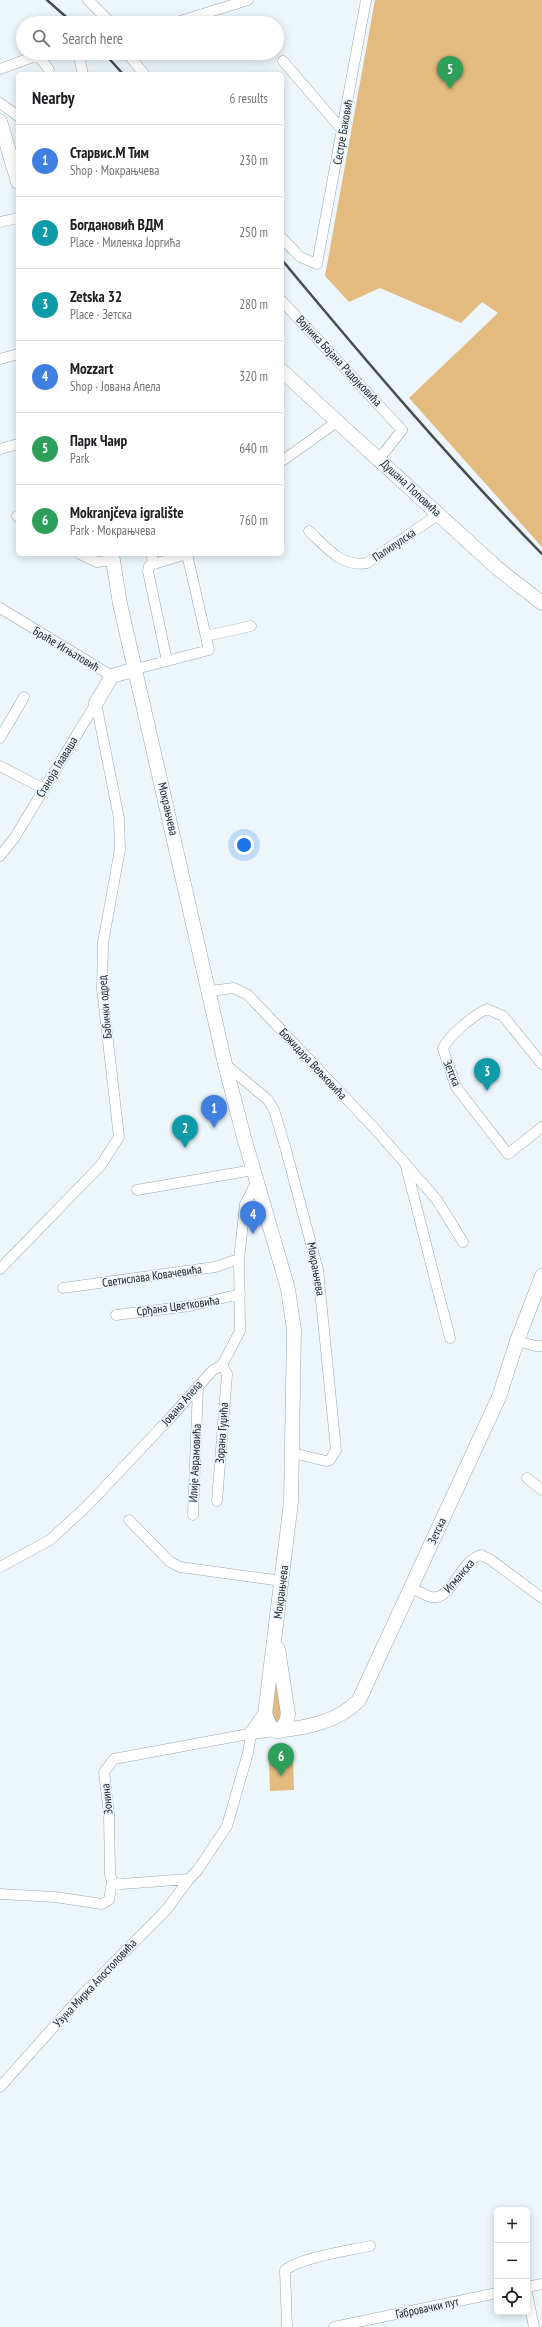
<!DOCTYPE html>
<html lang="en">
<head>
<meta charset="utf-8">
<style>
	body { margin:0; font-family:"PT Sans Narrow",sans-serif; background:#f6f6f6; color:#202124 }
	.controls { position:absolute; right:12px; bottom:12px; display:grid; overflow:hidden; border-radius:6px; box-shadow:0 2px 10px #0003 }
	.controls button { width:36px; height:36px; display:grid; place-items:center; padding:0; border:0; border-bottom:1px solid #e0e0e0; background:#fff; color:#202124; font:20px sans-serif }
	.you { position:absolute; left:244px; top:845px; width:14px; height:14px; margin:-10px; border:3px solid #fff; border-radius:50%; background:#1a73e8; box-shadow:0 0 0 6px #1a73e833 }
	.badge { display:grid; place-items:center; width:26px; height:26px; border-radius:50%; background:#b45309; color:#fff; font-size:13px; font-weight:700 }
	.pin { position:absolute; translate:-50% -33px; filter:drop-shadow(0 1px 2px #0008) }
	.pin::after { content:''; position:absolute; top:21px; width:14px; height:12px; background:inherit; clip-path:polygon(0 0,100% 0,50% 100%) }
	.list { margin:0; padding:0; list-style:none }
	h2 { display:flex; justify-content:space-between; align-items:center; height:52px; margin:0; padding:0 16px; font-size:17px }
	h2 small { font-size:13px; font-weight:400; color:#757577 }
	.list li { display:grid; grid-template-columns:26px 1fr auto; gap:12px; align-items:center; box-sizing:border-box; height:72px; padding:0 16px; border-top:1px solid #e0e0e0 }
	.list b { display:block; font-size:15px; white-space:nowrap }
	.list p { margin:0; font-size:13px; white-space:nowrap; color:#757577 }
	.list em { font-size:13px; font-style:normal; color:#757577 }
	.icon { flex:none; width:22px; height:22px; fill:none; stroke:currentColor; stroke-width:2; stroke-linecap:round; stroke-linejoin:round }
	.map { position:relative; flex:none; width:542px; height:2327px; overflow:hidden }
	.search { position:absolute; background:#fff; box-shadow:0 2px 10px #0003; left:16px; top:16px; width:268px; height:44px; display:flex; align-items:center; gap:10px; box-sizing:border-box; padding:0 14px; border-radius:22px; color:#757577; font-size:15px }
	.panel { position:absolute; background:#fff; box-shadow:0 2px 10px #0003; left:16px; top:72px; width:268px; height:484px; border-radius:6px }
	.map>svg:first-child { display:block }
</style>
</head>
<body>
<div class="map">
<svg width="542" height="2327" viewBox="0 0 542 2327">
	<rect width="100%" height="100%" fill="#ecf6fb"/>
	<path fill="#e3bb7f" d="M375,0H542V547L409,398L498,313L482,302L461,323L380,288L349,302L325,276Z
		M276,1667L285,1713L279,1724L274,1722L270,1715Z
		M293,1760L294,1790L270,1791L269,1761Z"/>
	<g fill="none" stroke-linecap="round" stroke-linejoin="round">
		<defs>
			<path id="street" d="M88,0L111,23
				M174,23L248,0
				M78,53L83,74
				M127,53L144,74
				M38,55L49,70
				M283,61L343,131
				M0,69L38,55L39,53
				M0,103L18,116
				M0,222L18,218
				M282,238L300,257L317,264L366,0
				M282,301L402,430L379,459
				M0,359L18,354
				M0,449L18,444
				M282,461L338,421
				M17,516L18,517
				M309,531C326,547 342,568 367,563L439,514
				M80,554L97,562L113,560
				M151,554L154,564L186,554
				M154,564L149,566L148,571L167,661
				M0,608L112,676
				M206,636L251,626
				M136,669L209,650L187,554
				M0,738L24,697
				M0,766L44,789
				M0,856L15,837L96,703
				M210,991L234,988L248,995L376,1130L437,1200L463,1242
				M225,1064L268,1100L274,1110L286,1150L318,1270L336,1450L330,1460L326,1461L293,1453
				M542,1064L503,1016L487,1009C475,1014 447,1037 443,1049L456,1087L508,1154L542,1127
				M406,1166L450,1338
				M137,1190L253,1170
				M0,1269L101,1165L119,1137L102,989L103,943L120,849L119,818L96,703
				M63,1288L215,1267L239,1259
				M116,1315L190,1306L240,1294
				M517,1341L536,1346H542
				M527,1478L542,1490
				M217,1501L227,1374L222,1365
				M193,1515L198,1387
				M129,1520L170,1562L180,1567L282,1581
				M0,1567L50,1540L87,1506L170,1418L213,1370L222,1365L240,1331L239,1259L245,1204L257,1181
				M412,1588C418,1591 425,1595 431,1597C453,1601 459,1561 481,1555L491,1560L542,1598
				M189,1879L121,1884L112,1882L110,1874L109,1814L104,1772L114,1759L243,1735L276,1731
				M0,1894L55,1897L102,1904L109,1900L112,1882
				M0,2087L84,1993L167,1909L189,1879L197,1871L227,1826L248,1753L251,1734
				M527,2287L542,2284
				M527,2293L534,2327
				M287,2327L285,2270C303,2257 347,2251 370,2246
				M334,2327L497,2293"/>
			<path id="secondary" d="M0,121L18,182
				M282,371L497,568L542,603
				M112,554L120,604L225,1064L243,1134L288,1289L294,1330L291,1502L265,1714L270,1726L276,1731C305,1728 339,1722 359,1700L499,1397L517,1341L542,1276
				M96,703L112,676L136,669
				M278,1649L288,1714L286,1722L280,1731
				M251,1734L265,1714"/>
		</defs>
		<use href="#street" stroke="#9ea7ac" stroke-width="11"/>
		<use href="#secondary" stroke="#9ea7ac" stroke-width="15"/>
		<use href="#street" stroke="#fff" stroke-width="10"/>
		<use href="#secondary" stroke="#fff" stroke-width="14"/>
		<path stroke="#494d50" stroke-width="2.5" d="M47,0L73,23
			M104,53L123,74
			M282,260C366,361 450,460 542,554"/>
	</g>
	<g text-anchor="middle" stroke-width="3" stroke-linejoin="round" paint-order="stroke">
		<g font-size="12" fill="#1e2123" stroke="#ecf6fb">
			<text transform="translate(343 132) rotate(-80)" y="4">Сестре Баковић</text>
			<text transform="translate(339 361) rotate(47)" y="4">Војника Бојана Радојковића</text>
			<text transform="translate(411 488) rotate(43)" y="4">Душана Поповића</text>
			<text transform="translate(394 545) rotate(-34)" y="4">Палилулска</text>
			<text transform="translate(66 649) rotate(31)" y="4">Браће Игњатовић</text>
			<text transform="translate(57 767) rotate(-59)" y="4">Станоја Главаша</text>
			<text transform="translate(168 809) rotate(77)" y="4">Мокрањчева</text>
			<text transform="translate(105 1007) rotate(-95)" y="4">Бабички одред</text>
			<text transform="translate(313 1064) rotate(47)" y="4">Божидара Вељковића</text>
			<text transform="translate(452 1073) rotate(67)" y="4">Зетска</text>
			<text transform="translate(316 1269) rotate(80)" y="4">Мокрањчева</text>
			<text transform="translate(152 1276) rotate(-8)" y="4">Светислава Ковачевића</text>
			<text transform="translate(178 1306) rotate(-8)" y="4">Срђана Цветковића</text>
			<text transform="translate(182 1403) rotate(-49)" y="4">Јована Апела</text>
			<text transform="translate(222 1433) rotate(-86)" y="4">Зорана Гуџића</text>
			<text transform="translate(195 1463) rotate(-87)" y="4">Илије Аврамовића</text>
			<text transform="translate(437 1531) rotate(-65)" y="4">Зетска</text>
			<text transform="translate(459 1576) rotate(-49)" y="4">Игманска</text>
			<text transform="translate(281 1592) rotate(-83)" y="4">Мокрањчева</text>
			<text transform="translate(107 1799) rotate(-96)" y="4">Зонина</text>
			<text transform="translate(95 1983) rotate(-47)" y="4">Узуна Мирка Апостоловића</text>
			<text transform="translate(427 2308) rotate(-12)" y="4">Габровачки пут</text>
		</g>
	</g>
</svg>
<div class="controls">
<button>+</button>
<button>−</button>
<button><svg class="icon" aria-label="locate" viewBox="0 0 24 24"><circle cx="12" cy="12" r="6"/><path d="M12 2v4M12 18v4M2 12h4M18 12h4"/></svg></button>
</div>
<div class="you"></div>
<div class="pin badge" style="left:214px;top:1128px;background:#3f7fe0">1</div>
<div class="pin badge" style="left:185px;top:1148px;background:#0f9aa8">2</div>
<div class="pin badge" style="left:487px;top:1091px;background:#0f9aa8">3</div>
<div class="pin badge" style="left:253px;top:1234px;background:#3f7fe0">4</div>
<div class="pin badge" style="left:450px;top:89px;background:#2e9e5b">5</div>
<div class="pin badge" style="left:281px;top:1776px;background:#2e9e5b">6</div>
<div class="search"><svg class="icon" aria-label="search" viewBox="0 0 24 24"><circle cx="10" cy="10" r="6"/><path d="M15 15l6 6"/></svg>Search here</div>
<section class="panel">
<h2>Nearby<small>6 results</small></h2>
<ul class="list">
<li><span class="badge" style="background:#3f7fe0">1</span><div><b>Старвис.М Тим</b><p>Shop · Мокрањчева</p></div><em>230 m</em></li>
<li><span class="badge" style="background:#0f9aa8">2</span><div><b>Богдановић ВДМ</b><p>Place · Миленка Јоргића</p></div><em>250 m</em></li>
<li><span class="badge" style="background:#0f9aa8">3</span><div><b>Zetska 32</b><p>Place · Зетска</p></div><em>280 m</em></li>
<li><span class="badge" style="background:#3f7fe0">4</span><div><b>Mozzart</b><p>Shop · Јована Апела</p></div><em>320 m</em></li>
<li><span class="badge" style="background:#2e9e5b">5</span><div><b>Парк Чаир</b><p>Park</p></div><em>640 m</em></li>
<li><span class="badge" style="background:#2e9e5b">6</span><div><b>Mokranjčeva igralište</b><p>Park · Мокрањчева</p></div><em>760 m</em></li>
</ul>
</section>
</div>
</body>
</html>
